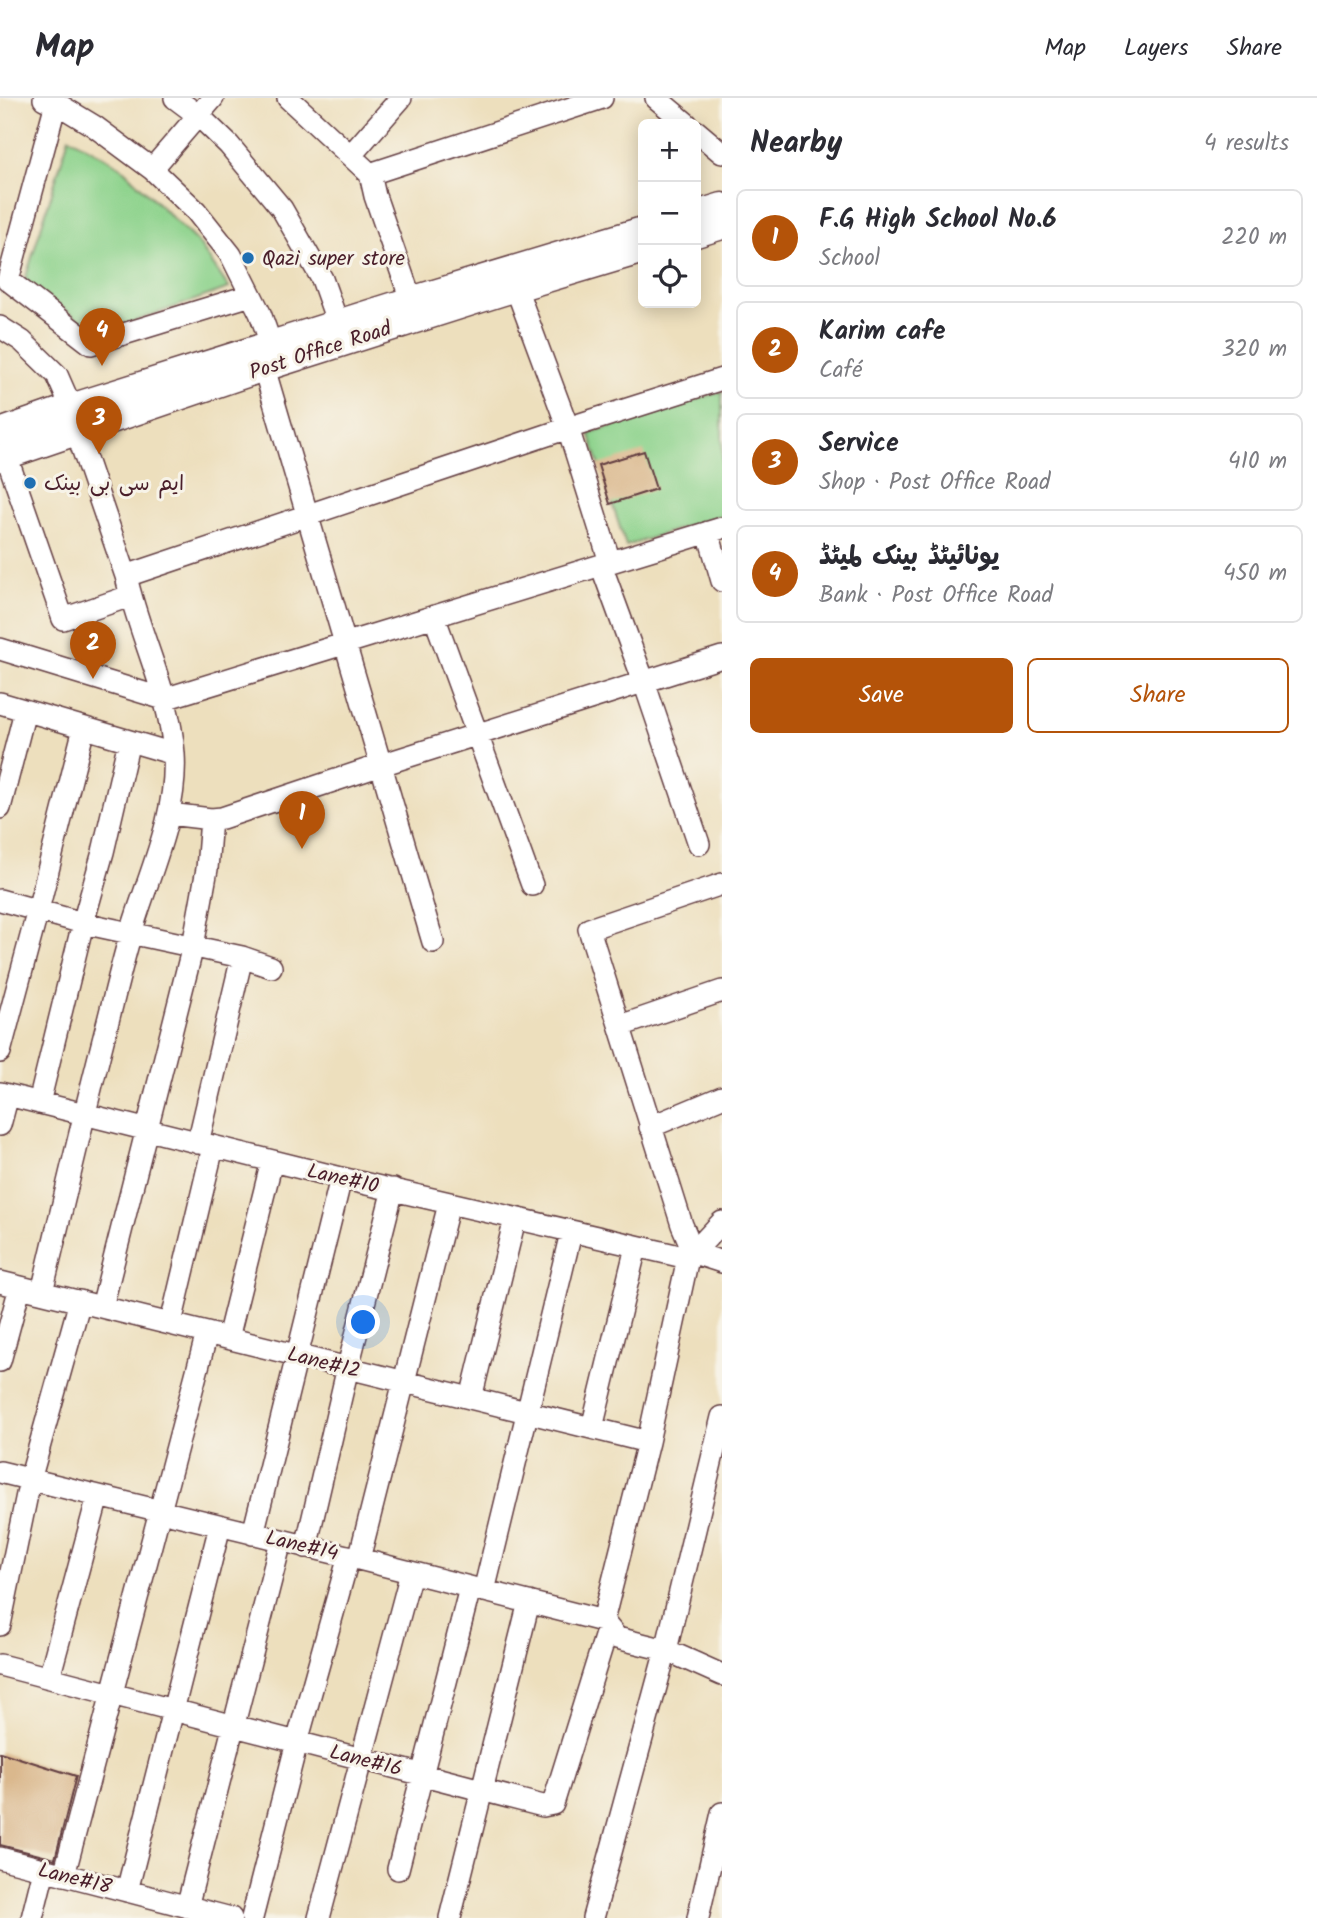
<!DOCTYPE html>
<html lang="en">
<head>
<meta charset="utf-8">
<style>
	body { margin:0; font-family:Kalam,"Playpen Sans Arabic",sans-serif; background:#f7f7f7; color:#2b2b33 }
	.controls { position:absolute; right:21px; top:21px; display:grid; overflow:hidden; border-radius:10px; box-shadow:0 4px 18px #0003 }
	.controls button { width:63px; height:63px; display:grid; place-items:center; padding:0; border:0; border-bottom:2px solid #e1e1e2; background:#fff; color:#2b2b33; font:35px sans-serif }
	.you { position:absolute; left:364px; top:1225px; width:24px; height:24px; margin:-18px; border:5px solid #fff; border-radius:50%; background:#1a73e8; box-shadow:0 0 0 10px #1a73e833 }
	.badge { display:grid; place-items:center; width:46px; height:46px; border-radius:50%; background:#b45309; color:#fff; font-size:23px; font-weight:700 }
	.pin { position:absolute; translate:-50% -58px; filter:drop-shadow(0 2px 4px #0008) }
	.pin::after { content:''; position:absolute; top:37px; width:24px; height:21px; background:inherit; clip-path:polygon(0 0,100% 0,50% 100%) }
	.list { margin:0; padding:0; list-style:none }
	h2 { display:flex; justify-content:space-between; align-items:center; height:91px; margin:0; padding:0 28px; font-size:30px }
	h2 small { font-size:23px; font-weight:400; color:#7c7c81 }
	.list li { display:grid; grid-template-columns:46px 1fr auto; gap:21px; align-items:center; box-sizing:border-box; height:98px; margin:0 14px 14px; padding:0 14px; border:2px solid #e1e1e2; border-radius:10px }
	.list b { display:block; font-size:26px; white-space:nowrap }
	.list p { margin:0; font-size:23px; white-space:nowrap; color:#7c7c81 }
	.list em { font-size:23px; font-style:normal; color:#7c7c81 }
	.actions { display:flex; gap:14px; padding:21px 28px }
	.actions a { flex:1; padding:16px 0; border:2px solid #b45309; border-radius:10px; text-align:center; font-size:24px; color:#b45309 }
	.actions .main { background:#b45309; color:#fff }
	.icon { flex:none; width:38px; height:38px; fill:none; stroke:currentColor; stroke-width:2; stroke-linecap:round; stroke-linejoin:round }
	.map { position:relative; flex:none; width:722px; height:1820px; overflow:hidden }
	header { display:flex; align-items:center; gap:42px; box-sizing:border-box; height:98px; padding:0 35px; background:#fff; border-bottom:2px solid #e1e1e2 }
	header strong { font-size:33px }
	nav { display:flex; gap:38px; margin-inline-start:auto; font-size:24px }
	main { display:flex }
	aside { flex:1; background:#fff }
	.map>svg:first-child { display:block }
</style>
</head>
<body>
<header>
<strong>Map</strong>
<nav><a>Map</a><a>Layers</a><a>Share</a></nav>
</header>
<main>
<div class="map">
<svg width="722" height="1820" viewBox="0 0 722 1820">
	<rect width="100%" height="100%" fill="#f7f3e8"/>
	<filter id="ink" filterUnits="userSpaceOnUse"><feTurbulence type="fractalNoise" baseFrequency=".0143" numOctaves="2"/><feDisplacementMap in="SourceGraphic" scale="14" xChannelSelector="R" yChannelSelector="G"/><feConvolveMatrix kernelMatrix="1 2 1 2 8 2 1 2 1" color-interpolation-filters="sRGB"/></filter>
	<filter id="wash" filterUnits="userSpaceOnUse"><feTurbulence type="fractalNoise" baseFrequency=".00686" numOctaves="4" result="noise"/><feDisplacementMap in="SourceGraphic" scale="28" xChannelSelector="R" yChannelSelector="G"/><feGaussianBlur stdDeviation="1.57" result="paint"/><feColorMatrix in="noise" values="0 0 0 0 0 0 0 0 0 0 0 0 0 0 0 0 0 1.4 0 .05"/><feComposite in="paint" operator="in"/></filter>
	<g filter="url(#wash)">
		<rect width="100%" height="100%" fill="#eddfbd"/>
		<path fill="#8ed38d" stroke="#6c795c" stroke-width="2" d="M69,39L120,68L199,146L229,190L101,235L24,185Z
			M722,293V417L626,448L589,335Z"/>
		<g id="blocks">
			<path fill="#dab88d" d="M644,353L656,391L610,406L598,367Z
				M0,1654L76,1678L55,1761L0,1747Z"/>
		</g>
	</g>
	<g filter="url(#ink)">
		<use href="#blocks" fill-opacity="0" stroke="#623c41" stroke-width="2"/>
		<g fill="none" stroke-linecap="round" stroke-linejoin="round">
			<defs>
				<path id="minor" d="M175,0L199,18L229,47L282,111L322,181L338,226
					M288,0L370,76L375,98L411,202
					M656,0L687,26
					M44,1L56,5L94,28L152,71L196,113L231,157L260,215L271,246
					M56,5L8,182L91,246L251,197
					M696,33L722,55
					M351,57L401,0
					M152,71L213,0
					M370,76L602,0
					M516,190L568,330L610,464
					M0,229L22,243L57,277L71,309
					M264,270L433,844
					M6,357L63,521L130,498
					M708,434L722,483
					M601,467L644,584L699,746
					M126,478L568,330L722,281
					M434,518L532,787
					M0,551L164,601L722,430
					M0,605L174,656
					M0,710L25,613
					M169,716L211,721L222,720L381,667L722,559
					M722,786L589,831L682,1127L694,1155L722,1164
					M0,802L83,825L242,859L271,869
					M620,928L722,893
					M0,954L38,812L84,630
					M0,995L341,1080L688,1160
					M39,1005L83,825L103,754L129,643
					M0,1027L8,997
					M650,1029L722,999
					M198,1045L242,859
					M0,1184L648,1344
					M42,1194C63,1105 84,1016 107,927C115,896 122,865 131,835C148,777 178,718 174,656C170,594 139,538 126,478L76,332
					M102,1209L193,848L207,771L211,721
					M171,1225L213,1049
					M228,1240L272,1063
					M0,1263L20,1189
					M471,1300L515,1121
					M592,1330L636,1149
					M0,1374L359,1461L603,1523
					M253,1436L341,1080
					M306,1449L348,1269L393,1091
					M359,1461L449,1106
					M484,1493L571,1135
					M603,1523L648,1344L688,1160L722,1124
					M603,1523L617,1540L666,1552L722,1577
					M0,1527L30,1382L80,1203
					M0,1567L543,1708L553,1706L608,1529
					M49,1580L98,1398
					M0,1760L231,1820
					M398,1771L470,1490
					M64,1777L207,1235
					M127,1793L220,1428
					M187,1809L281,1443
					M32,1820L44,1772
					M252,1820L297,1644L349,1458
					M319,1820L411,1475
					M450,1820L529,1504
					M593,1820L666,1552L722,1319
					M698,1820L722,1715"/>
				<path id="major" d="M696,116L722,108
					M696,136L722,128
					M0,334L71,309L411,202L643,132
					M0,360L264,270L500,195L643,152"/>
			</defs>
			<use href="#minor" stroke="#623c41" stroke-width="24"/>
			<use href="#major" stroke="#623c41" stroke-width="29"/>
			<use href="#minor" stroke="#fff" stroke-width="21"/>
			<use href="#major" stroke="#fff" stroke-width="26"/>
		</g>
	</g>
	<g fill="#1f6fb2" stroke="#f7f3e8" stroke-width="2.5">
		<circle cx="248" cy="160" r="7"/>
		<circle cx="30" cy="385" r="7"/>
	</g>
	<g text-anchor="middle" stroke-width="6" stroke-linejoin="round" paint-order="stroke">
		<g font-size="21" fill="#4a1f2b" stroke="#f7f3e8" text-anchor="start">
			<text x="262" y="167">Qazi super store</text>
			<text x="44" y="392">ایم سی بی بینک</text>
		</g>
		<g font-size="21" fill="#4a1f2b" stroke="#f7f3e8">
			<text transform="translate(320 252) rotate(-18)" y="7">Post Office Road</text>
			<text transform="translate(343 1080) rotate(13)" y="7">Lane#10</text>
			<text transform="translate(324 1264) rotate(14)" y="7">Lane#12</text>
			<text transform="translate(302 1447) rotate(13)" y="7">Lane#14</text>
			<text transform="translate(366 1662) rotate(14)" y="7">Lane#16</text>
			<text transform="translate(75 1780) rotate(14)" y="7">Lane#18</text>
		</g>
	</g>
</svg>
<div class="controls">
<button>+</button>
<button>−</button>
<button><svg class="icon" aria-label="locate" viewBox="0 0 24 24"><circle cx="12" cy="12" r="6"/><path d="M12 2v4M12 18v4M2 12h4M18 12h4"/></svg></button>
</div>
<div class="you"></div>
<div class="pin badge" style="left:302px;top:751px">1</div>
<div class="pin badge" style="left:93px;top:581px">2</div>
<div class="pin badge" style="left:99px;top:356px">3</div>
<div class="pin badge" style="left:102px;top:268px">4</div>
</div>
<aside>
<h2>Nearby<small>4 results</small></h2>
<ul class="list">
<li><span class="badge">1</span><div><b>F.G High School No.6</b><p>School</p></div><em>220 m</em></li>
<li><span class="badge">2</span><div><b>Karim cafe</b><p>Café</p></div><em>320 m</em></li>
<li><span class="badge">3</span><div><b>Service</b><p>Shop · Post Office Road</p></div><em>410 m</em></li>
<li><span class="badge">4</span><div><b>یونائیٹڈ بینک لمیٹڈ</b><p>Bank · Post Office Road</p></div><em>450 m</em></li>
</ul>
<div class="actions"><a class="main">Save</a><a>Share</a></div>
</aside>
</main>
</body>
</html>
